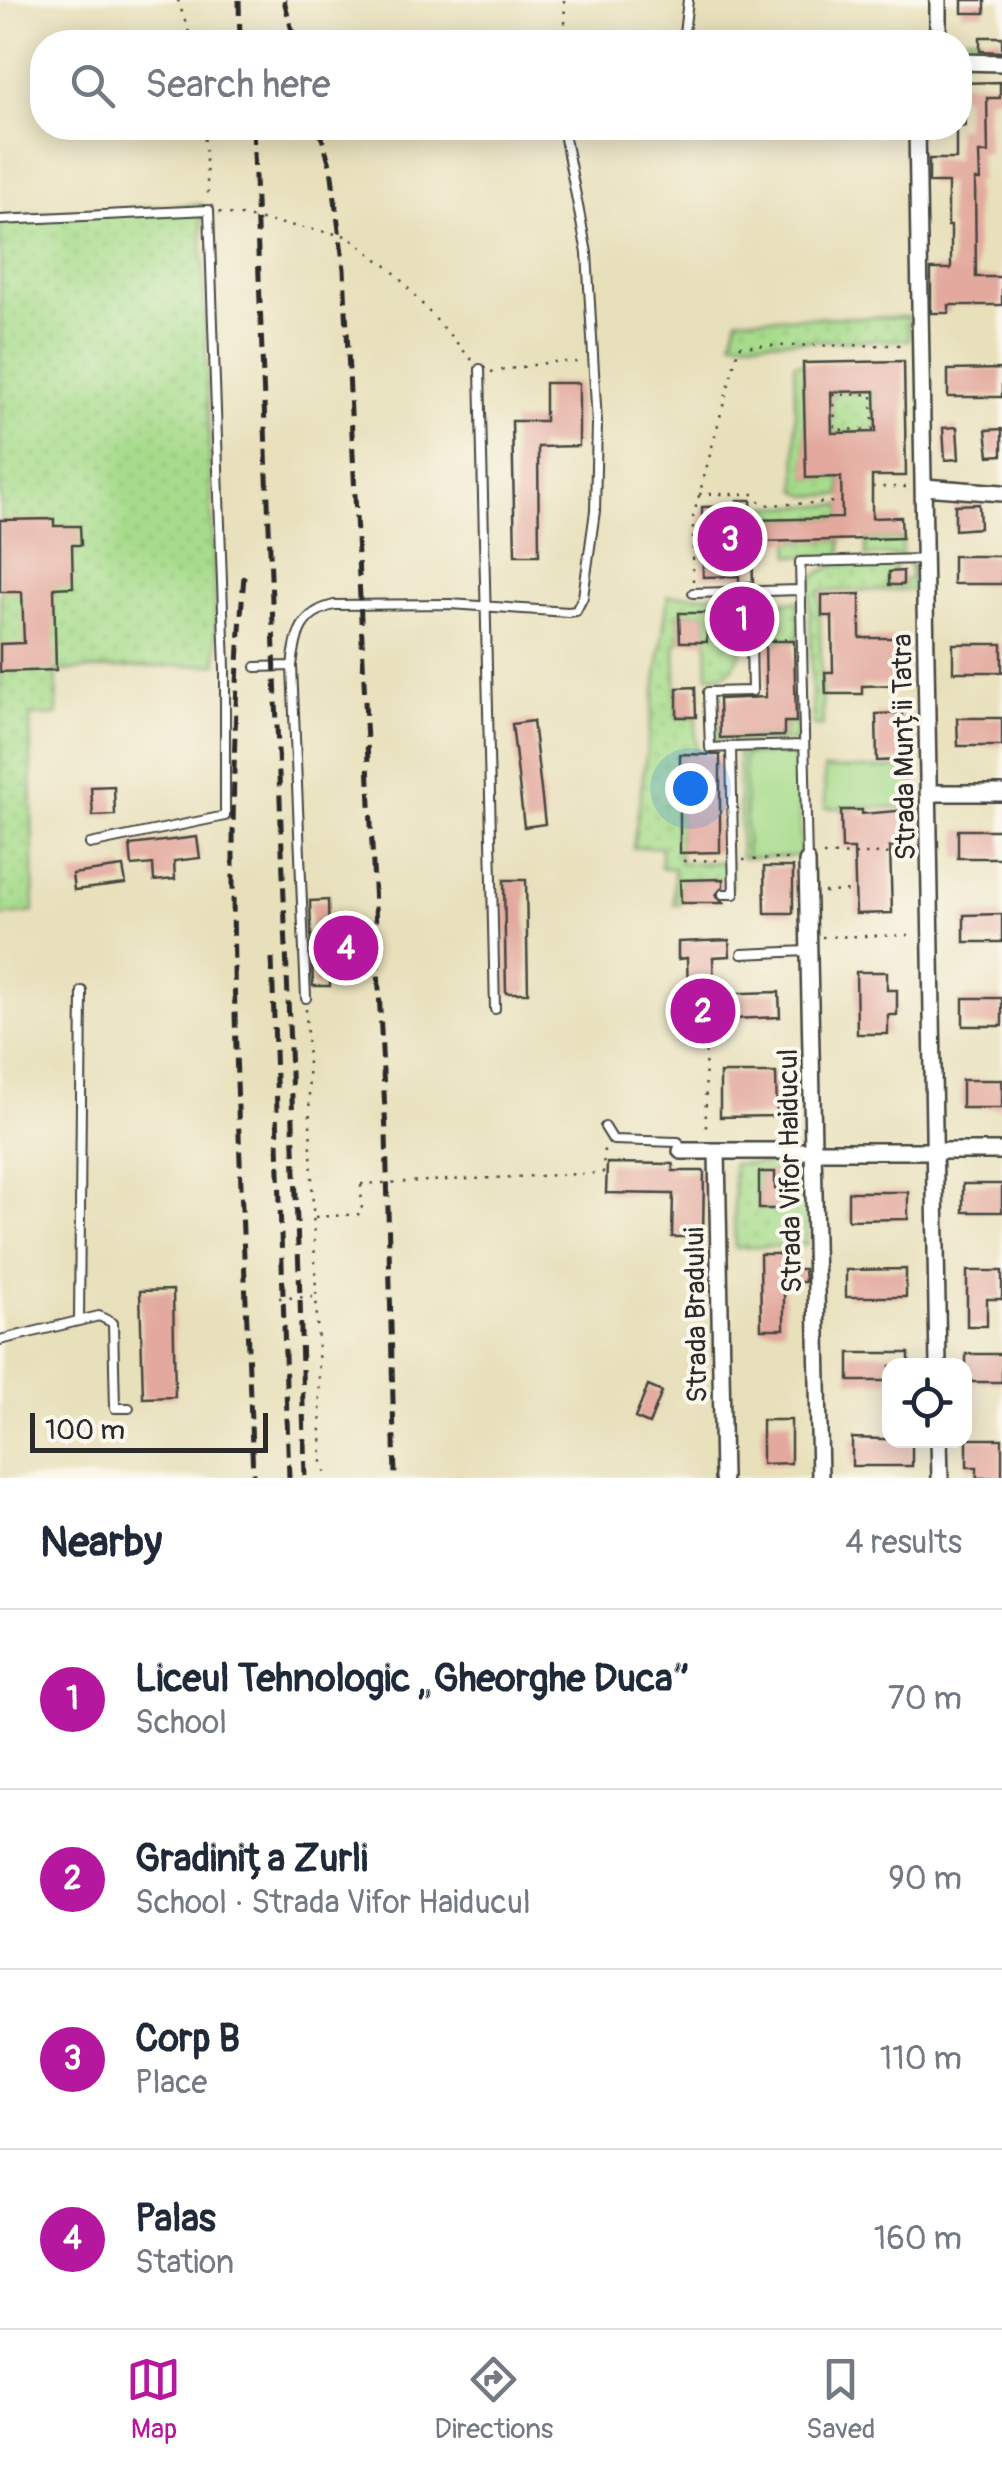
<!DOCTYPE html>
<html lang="en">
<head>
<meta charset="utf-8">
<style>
	body { margin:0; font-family:Pangolin,sans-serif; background:#f2f2f3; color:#1f2937 }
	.controls { position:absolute; right:30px; bottom:30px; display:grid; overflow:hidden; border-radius:20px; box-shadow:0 5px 25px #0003 }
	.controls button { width:90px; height:90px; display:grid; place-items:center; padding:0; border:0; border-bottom:2px solid #e0e1e3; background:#fff; color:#1f2937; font:50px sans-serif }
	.scale { position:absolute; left:30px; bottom:25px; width:238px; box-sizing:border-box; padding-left:10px; border:5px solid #2b2b2b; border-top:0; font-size:28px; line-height:35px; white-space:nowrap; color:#2b2b2b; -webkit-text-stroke:8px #fbf7ec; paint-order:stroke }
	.you { position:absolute; left:690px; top:788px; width:35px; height:35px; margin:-25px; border:8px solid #fff; border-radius:50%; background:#1a73e8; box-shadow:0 0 0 15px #1a73e833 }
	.badge { display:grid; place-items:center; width:65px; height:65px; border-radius:50%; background:#b5179e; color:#fff; font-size:32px; font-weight:700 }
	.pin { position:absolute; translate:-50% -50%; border:5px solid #fff; box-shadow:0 2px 10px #0006 }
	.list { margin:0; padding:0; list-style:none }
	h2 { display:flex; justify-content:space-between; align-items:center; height:130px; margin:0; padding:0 40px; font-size:42px }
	h2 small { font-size:32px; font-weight:400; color:#747a83 }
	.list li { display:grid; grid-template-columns:65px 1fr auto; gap:30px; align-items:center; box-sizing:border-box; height:180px; padding:0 40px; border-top:2px solid #e0e1e3 }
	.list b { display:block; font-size:38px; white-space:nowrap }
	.list p { margin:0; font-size:32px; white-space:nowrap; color:#747a83 }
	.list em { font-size:32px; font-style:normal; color:#747a83 }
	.icon { flex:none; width:55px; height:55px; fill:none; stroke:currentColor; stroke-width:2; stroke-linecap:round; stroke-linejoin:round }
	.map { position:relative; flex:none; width:1002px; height:1478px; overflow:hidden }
	.search { position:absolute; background:#fff; box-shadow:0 5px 25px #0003; left:30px; right:30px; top:30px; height:110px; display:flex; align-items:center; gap:25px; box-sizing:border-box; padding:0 35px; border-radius:40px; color:#747a83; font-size:38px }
	.sheet { height:850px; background:#fff }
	nav { display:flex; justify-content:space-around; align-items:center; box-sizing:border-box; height:140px; border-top:2px solid #e0e1e3; background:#fff; font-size:28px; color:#747a83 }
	nav a { display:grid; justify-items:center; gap:5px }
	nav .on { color:#b5179e }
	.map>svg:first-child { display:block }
</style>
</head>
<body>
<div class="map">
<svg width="1002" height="1478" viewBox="0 0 1002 1478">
	<defs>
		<pattern id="grass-dots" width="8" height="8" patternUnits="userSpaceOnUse" patternTransform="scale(2.5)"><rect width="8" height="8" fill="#a7dc8c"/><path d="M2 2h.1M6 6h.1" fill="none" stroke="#90bd79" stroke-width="1.8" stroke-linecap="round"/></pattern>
	</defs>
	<rect width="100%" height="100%" fill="#fbf7ec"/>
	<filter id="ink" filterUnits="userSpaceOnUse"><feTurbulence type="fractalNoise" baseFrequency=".01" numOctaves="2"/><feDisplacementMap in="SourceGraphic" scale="20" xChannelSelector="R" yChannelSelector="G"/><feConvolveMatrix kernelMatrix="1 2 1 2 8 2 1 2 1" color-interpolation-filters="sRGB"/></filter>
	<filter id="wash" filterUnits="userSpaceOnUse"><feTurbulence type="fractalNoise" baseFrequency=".0048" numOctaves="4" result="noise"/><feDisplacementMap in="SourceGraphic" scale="40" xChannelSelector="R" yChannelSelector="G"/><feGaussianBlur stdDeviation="2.25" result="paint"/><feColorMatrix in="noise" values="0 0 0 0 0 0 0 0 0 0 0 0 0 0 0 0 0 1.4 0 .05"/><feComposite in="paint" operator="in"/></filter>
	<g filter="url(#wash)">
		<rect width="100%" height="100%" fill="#e8e0bb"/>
		<path fill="url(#grass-dots)" stroke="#69845c" stroke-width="2.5" fill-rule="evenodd" d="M952,36L980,37V55H960V42H952Z
			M201,204L217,664L56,671L57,715L30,716L34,912L0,916V217Z
			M909,317V340L732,341L738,318Z
			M803,363L807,478L841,477V495L807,496L797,490L794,364Z
			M875,391L876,432L832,433L831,392Z
			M842,505V518L757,520V507Z
			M902,538V555L866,556V539Z
			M841,540V557L790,556V541Z
			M910,563H913V590L819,591L823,726H813L809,588C819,556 868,565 896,565L889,585H903V580L910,579Z
			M745,594C746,625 751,654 724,675L708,676L706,613H679L680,642L675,643L677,717H696V754L680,755V863L730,862L731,888L723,889L722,879L681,880L680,904H674V868H661V847L633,848L668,596Z
			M798,601L799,640L765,641L764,602Z
			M719,698L720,738L784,736V722H797V741L712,743L711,699Z
			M798,750V753L744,755L747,858H741L738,752Z
			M806,1162L807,1245L735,1248L733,1164ZM759,1172H775V1189L781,1190V1209H759Z"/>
		<path fill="#a7dc8c" stroke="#69845c" stroke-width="2.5" d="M798,753L801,856L747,858L744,755Z
			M914,768L915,807L825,808L824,769Z"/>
		<g id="blocks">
			<path fill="#e3a99e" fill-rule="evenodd" d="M962,0H985V13H962Z
				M980,37H1002V52L980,51Z
				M1000,82V98H987L988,153H979L980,180H975L976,277H1002V305H949V313H931V269H951V226H948V183H929V159H956V128L965,126V97H960V83Z
				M904,361L906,476H872V518L901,517L902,538L760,542V547H752L753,582H739V576L703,577L702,507L737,506V500H751L752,520L842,518L841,477L806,478L803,363ZM875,391L876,432L832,433L831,392Z
				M1002,369V397H948V370Z
				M545,383H579V446L538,447L539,555H515L512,421H545Z
				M957,427L959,459L945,460L943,428Z
				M1002,429V455L989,456L986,430Z
				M979,504L980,528L955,530V505Z
				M54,519V526H80L81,545H72L73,587L54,588L56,670L0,672V644L24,643L22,592H0V520Z
				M953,556H1002V584H953Z
				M903,571V585H889V572Z
				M860,594V638H902V685L862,686V694H826L825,672H833L832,616H822V595Z
				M679,613H706L707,642H680Z
				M765,641H794L796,722H784V736L720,738L719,699L766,697Z
				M953,644H1002V672H953Z
				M695,687L696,717H677V688Z
				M902,713L903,760L877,761L876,714Z
				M957,718H1002V746H958Z
				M533,721L545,824L524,827L512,724Z
				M680,754L720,755V852L680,853Z
				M114,786L115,815L93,816L91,787Z
				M841,810H862V814L908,810L909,846L890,847L892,913L856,914L854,849H842Z
				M958,830H1002V858H958Z
				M197,837L200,858L174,861L175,879L154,881L153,864L132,866L130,845Z
				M123,867L126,884L74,890L72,874Z
				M764,867H793V913H765Z
				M723,879V886L716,895L723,903H681L680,880Z
				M504,880H526L528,993H506Z
				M328,900L330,986H313L310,901Z
				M1002,914V942H964V915Z
				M729,940L730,956L713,957L714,994L779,992L780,1017L681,1021L680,994H688L687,958L678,959V942Z
				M856,972H887V990H897V1015H888V1034H857Z
				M963,998H1002V1026H963Z
				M720,1073H776L777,1116L720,1117Z
				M962,1080H1002V1108H962Z
				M607,1163L673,1164V1171H704L703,1237H672L673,1194L606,1193Z
				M759,1172H775V1189H781V1209H759Z
				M963,1184H1002V1212H963Z
				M848,1192H908V1219L848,1220Z
				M760,1254H784V1269H804L805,1282H784V1329H761Z
				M906,1269V1297H846V1270Z
				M967,1271H1002V1299H987V1326H967Z
				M173,1290L175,1397L143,1398L140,1291Z
				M849,1353H909V1366H890V1381H849Z
				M966,1354H1002V1382H966Z
				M648,1386L662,1392L649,1424L635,1418Z
				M762,1420H791V1463L762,1464Z
				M852,1438L912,1440V1466H852Z
				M967,1439H1002V1478H977V1467H967Z"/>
		</g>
	</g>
	<g filter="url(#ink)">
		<use href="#blocks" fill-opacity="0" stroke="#474641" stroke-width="2.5"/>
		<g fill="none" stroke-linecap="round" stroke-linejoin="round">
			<defs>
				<path id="lane" d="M683,42L688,0
					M0,220L209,210L225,668V816L90,844
					M480,369L495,1009
					M693,593L800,590
					M256,667L292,666
					M731,747L710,748L708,692L752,691L750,591
					M807,862L800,562L925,559
					M723,894H734L731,747L804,745
					M742,954L807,951
					M306,998L292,666C296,635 300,613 334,605L450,604L568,612L576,611L583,597L595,511L597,423L587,253L563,128
					M605,1127L613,1140L678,1142L681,1151
					M79,1321L82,991
					M0,1340L99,1316L113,1323L115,1408H129"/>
				<path id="street" d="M938,42V0
					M960,62L1002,63
					M917,128L938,1366
					M924,487L1002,493
					M928,793H1002
					M807,862L820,1478
					M681,1151H1002
					M717,1151L723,1478
					M939,1440L940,1478"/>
			</defs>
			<use href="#lane" stroke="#474641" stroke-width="12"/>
			<use href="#street" stroke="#474641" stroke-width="20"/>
			<path stroke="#474641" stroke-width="2.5" stroke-dasharray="2.5 8" stroke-linecap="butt" d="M178,0L192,42
				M564,0L566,42
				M204,128L208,198
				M219,212L347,236L391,269L472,360
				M491,372L552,362H581
				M832,395H834L872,394L873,429L835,430L834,395
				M872,487H907
				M699,494H754L762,505L842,502
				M693,581V518L739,346L905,345
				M763,640L790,639
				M823,855L915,853
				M743,860L790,859
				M683,861L720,860
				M824,892L855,891
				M822,937L914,935
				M306,1009L322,1462L327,1478
				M705,1020L706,1133
				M603,1173L604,1148
				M315,1217L362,1214L361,1184
				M279,1298L316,1297"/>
			<use href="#lane" stroke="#fff" stroke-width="8"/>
			<use href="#street" stroke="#fff" stroke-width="15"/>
			<path stroke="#2b2b2b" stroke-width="5" stroke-dasharray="15 8" stroke-linecap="butt" d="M239,0L240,42
				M284,0L295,42
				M253,128L300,1297L305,1478
				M319,128L331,168L344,269L386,1133L395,1478
				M244,576C219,875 243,1178 253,1478
				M272,958L289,1478"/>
			<path stroke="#474641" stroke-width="2.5" stroke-dasharray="2.5 8" stroke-linecap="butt" d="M361,1184L603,1173"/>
		</g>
	</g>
	<g text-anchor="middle" stroke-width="8" stroke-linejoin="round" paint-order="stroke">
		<g font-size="28" fill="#2b2b2b" stroke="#fbf7ec">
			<text transform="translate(903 747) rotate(-91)" y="10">Strada Munții Tatra</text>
			<text transform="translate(789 1171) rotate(-91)" y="10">Strada Vifor Haiducul</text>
			<text transform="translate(695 1315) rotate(-91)" y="10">Strada Bradului</text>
		</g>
	</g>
</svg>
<div class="controls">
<button><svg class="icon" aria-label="locate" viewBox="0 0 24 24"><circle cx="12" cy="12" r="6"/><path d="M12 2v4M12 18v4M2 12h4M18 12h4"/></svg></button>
</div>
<div class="scale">100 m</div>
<div class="you"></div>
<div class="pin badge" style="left:742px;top:619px">1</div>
<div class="pin badge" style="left:703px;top:1011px">2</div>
<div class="pin badge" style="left:730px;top:539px">3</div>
<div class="pin badge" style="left:346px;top:948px">4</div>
<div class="search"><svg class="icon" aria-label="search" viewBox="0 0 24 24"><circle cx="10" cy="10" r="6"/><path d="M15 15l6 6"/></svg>Search here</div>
</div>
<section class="sheet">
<h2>Nearby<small>4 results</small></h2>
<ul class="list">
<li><span class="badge">1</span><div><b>Liceul Tehnologic „Gheorghe Duca”</b><p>School</p></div><em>70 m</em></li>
<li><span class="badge">2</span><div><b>Gradinița Zurli</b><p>School · Strada Vifor Haiducul</p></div><em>90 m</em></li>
<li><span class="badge">3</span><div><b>Corp B</b><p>Place</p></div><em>110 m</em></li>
<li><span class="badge">4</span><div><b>Palas</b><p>Station</p></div><em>160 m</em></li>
</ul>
</section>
<nav>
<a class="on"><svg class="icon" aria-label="map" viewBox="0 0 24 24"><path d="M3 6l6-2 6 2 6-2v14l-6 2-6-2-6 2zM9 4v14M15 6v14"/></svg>Map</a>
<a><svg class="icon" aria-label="directions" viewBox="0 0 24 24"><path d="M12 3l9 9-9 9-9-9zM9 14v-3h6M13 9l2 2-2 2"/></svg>Directions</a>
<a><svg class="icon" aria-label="saved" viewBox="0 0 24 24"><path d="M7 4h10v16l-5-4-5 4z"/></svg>Saved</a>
</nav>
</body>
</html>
